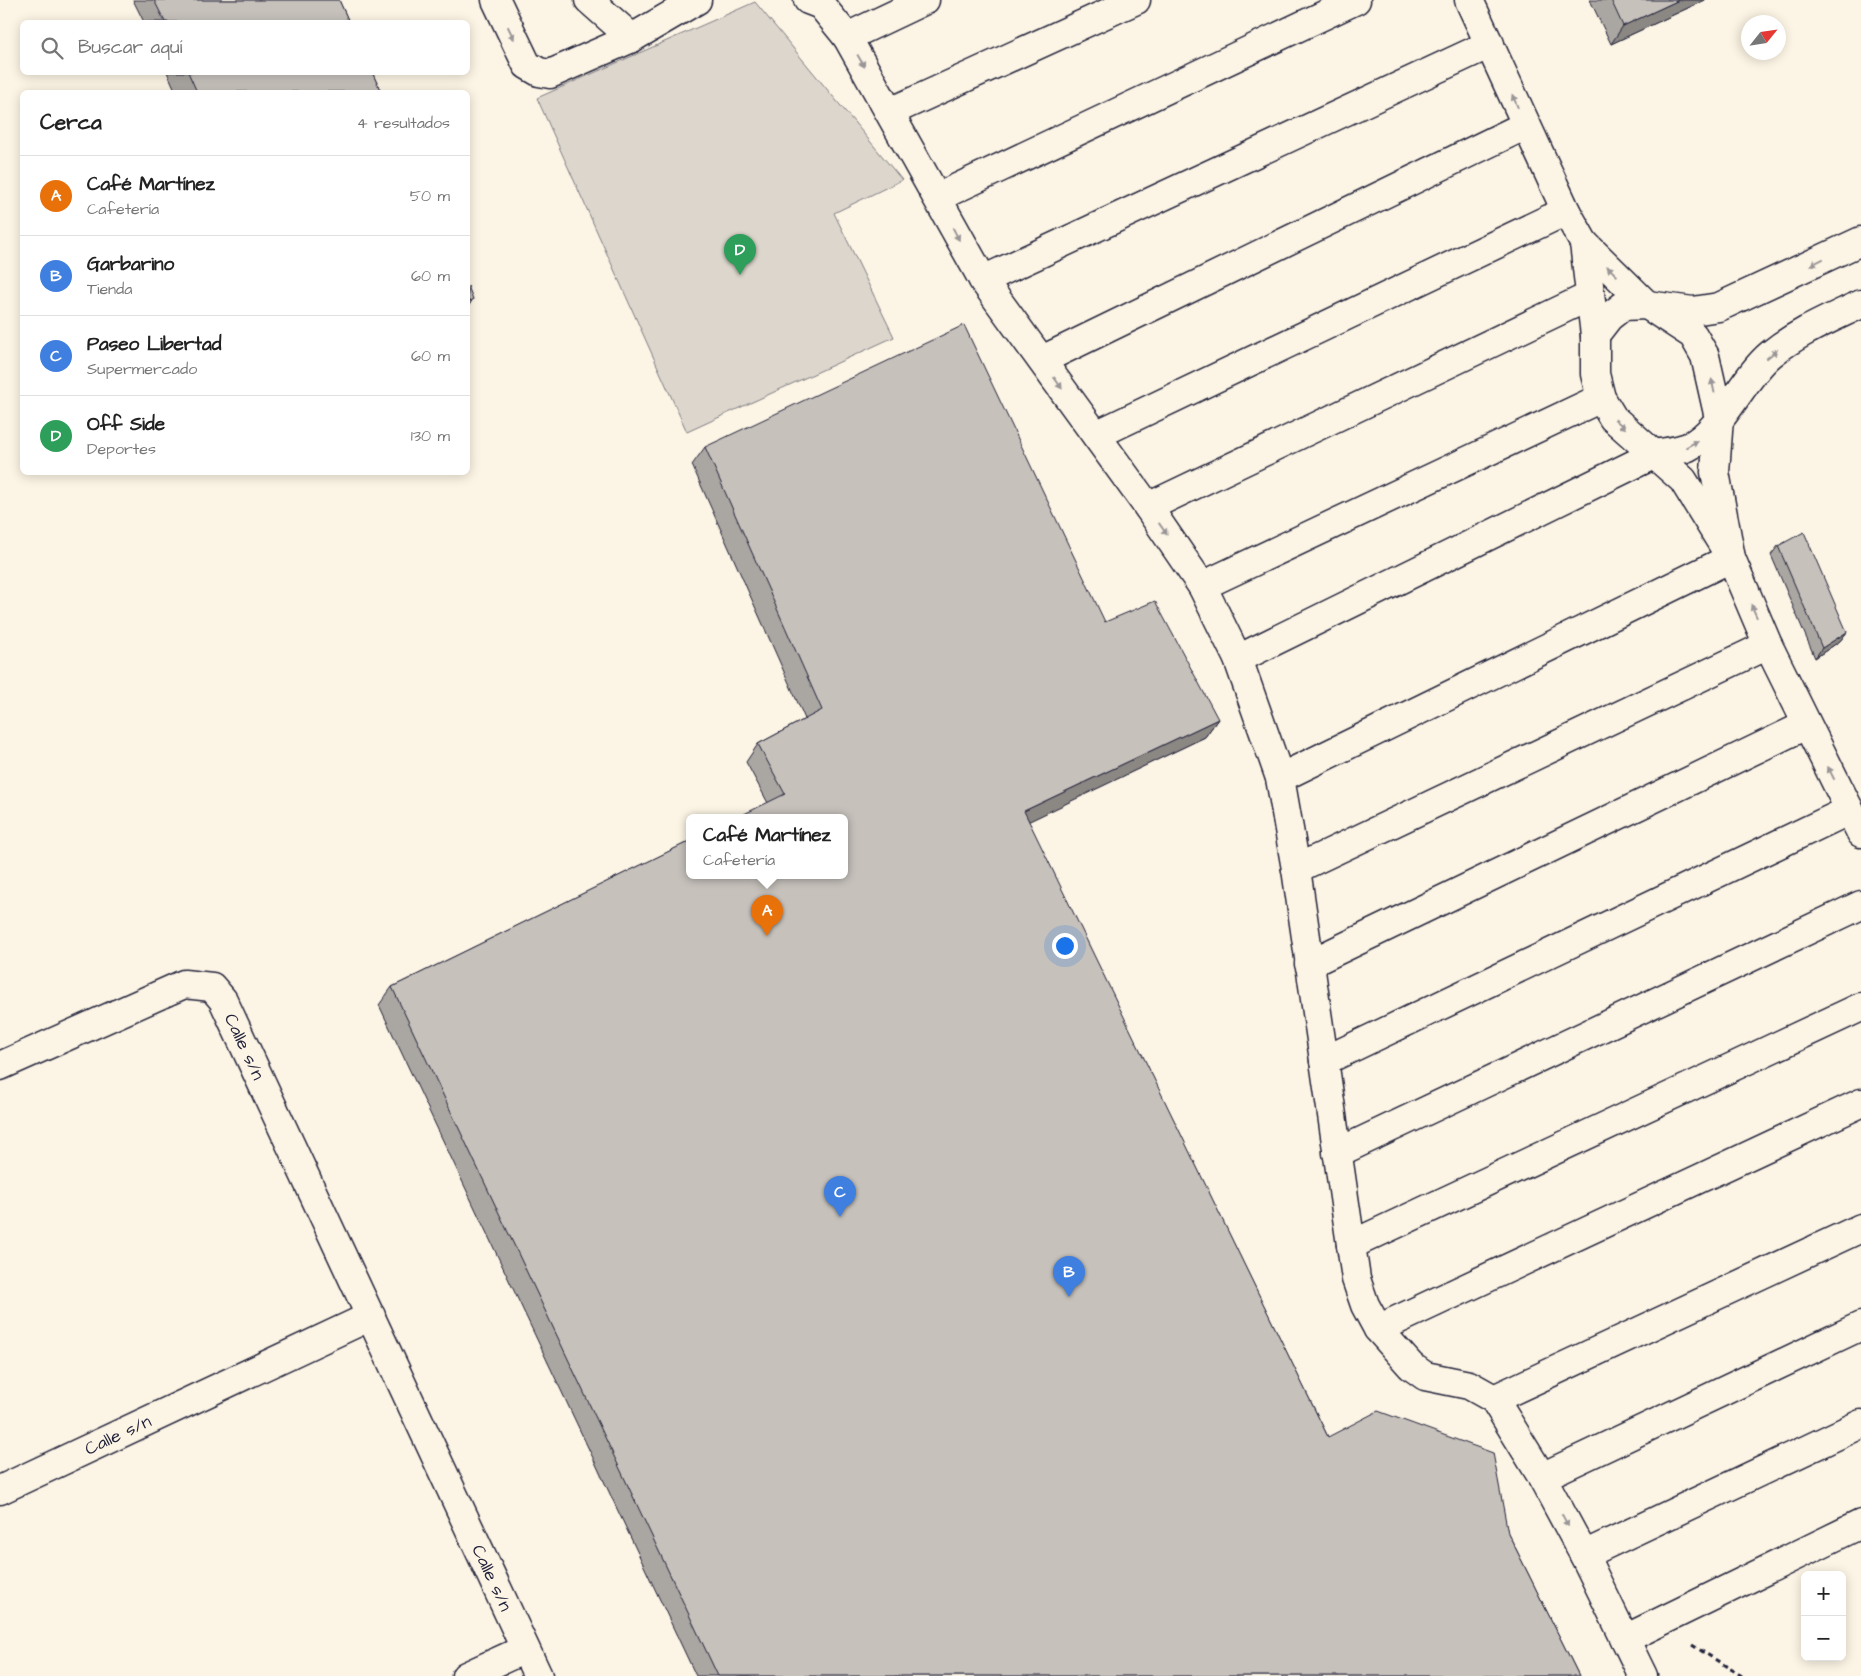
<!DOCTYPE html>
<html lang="es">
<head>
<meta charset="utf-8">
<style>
	body { margin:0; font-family:"Architects Daughter",sans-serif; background:#f2f2f2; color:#222 }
	.controls { position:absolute; right:15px; bottom:15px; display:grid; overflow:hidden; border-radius:8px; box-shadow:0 2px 12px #0003 }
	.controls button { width:45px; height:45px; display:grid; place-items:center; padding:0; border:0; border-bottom:1px solid #e0e0e0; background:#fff; color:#222; font:25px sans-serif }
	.compass { position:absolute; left:1741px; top:15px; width:45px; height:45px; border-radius:50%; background:#fff; box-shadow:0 2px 12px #0003; rotate:60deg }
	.you { position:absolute; left:1064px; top:945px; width:18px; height:18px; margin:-12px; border:4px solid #fff; border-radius:50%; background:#1a73e8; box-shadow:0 0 0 8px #1a73e833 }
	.badge { display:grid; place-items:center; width:32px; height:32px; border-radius:50%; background:#ea580c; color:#fff; font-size:16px; font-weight:700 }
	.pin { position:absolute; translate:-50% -41px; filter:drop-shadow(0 1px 2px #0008) }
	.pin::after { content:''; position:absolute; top:26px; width:18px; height:15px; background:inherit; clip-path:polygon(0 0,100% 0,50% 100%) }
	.popup { position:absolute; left:686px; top:814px; width:162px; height:65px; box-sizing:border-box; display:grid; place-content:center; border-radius:8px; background:#fff; filter:drop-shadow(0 1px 4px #0005); font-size:16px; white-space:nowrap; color:#767676 }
	.popup b { font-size:19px; color:#222 }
	.popup::after { content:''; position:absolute; left:50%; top:100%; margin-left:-10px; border:10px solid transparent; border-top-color:#fff }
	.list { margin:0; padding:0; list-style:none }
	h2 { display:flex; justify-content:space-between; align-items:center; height:65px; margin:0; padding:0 20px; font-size:21px }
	h2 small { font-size:16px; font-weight:400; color:#767676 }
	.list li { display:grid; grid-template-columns:32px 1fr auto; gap:15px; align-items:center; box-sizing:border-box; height:80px; padding:0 20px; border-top:1px solid #e0e0e0 }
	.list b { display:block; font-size:19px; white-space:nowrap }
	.list p { margin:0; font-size:16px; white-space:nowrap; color:#767676 }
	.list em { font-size:16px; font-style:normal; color:#767676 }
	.icon { flex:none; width:28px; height:28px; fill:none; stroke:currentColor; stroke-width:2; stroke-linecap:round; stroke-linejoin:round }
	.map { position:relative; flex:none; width:1861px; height:1676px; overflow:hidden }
	.search { position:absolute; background:#fff; box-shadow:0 2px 12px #0003; left:20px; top:20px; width:450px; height:55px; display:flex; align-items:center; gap:12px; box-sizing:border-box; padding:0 18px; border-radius:8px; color:#767676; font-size:19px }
	.panel { position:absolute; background:#fff; box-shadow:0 2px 12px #0003; left:20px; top:90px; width:450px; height:385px; border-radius:8px }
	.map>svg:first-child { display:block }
</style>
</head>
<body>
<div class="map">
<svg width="1861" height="1676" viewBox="0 0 1861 1676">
	<rect width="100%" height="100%" fill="#fcf5e5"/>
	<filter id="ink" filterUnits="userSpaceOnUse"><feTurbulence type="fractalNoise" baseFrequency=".02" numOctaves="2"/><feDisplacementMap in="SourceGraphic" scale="10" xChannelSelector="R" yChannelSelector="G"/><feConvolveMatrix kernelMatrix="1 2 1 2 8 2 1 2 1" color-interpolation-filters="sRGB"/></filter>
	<g filter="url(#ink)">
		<path fill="#dcd6cc" stroke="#7f7c84" d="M755,2L902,180L834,213L894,337L687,432L537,98Z"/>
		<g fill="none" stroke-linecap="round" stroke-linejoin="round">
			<defs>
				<g id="minor">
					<path d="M496,0L527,65L539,72L550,74L632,38L697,0"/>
					<path d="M589,0L632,38"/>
					<path d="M808,0L821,5L847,37L983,280L1148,507L1202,586L1238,659L1280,778L1296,869L1356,1279L1365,1305L1378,1329L1411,1366L1425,1376L1469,1385L1494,1399L1542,1477L1584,1555L1643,1676"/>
					<path d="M1469,0L1566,211L1584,243L1647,305L1693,335L1705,356L1719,418L1715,472L1731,558L1768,645L1861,833"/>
					<path d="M847,37L925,0"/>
					<path d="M890,112L1136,0"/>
					<path d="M938,197L1356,0"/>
					<path d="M983,280L1490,44"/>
					<path d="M1595,335L1609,317L1623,306L1647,305L1693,311L1719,307L1861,241"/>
					<path d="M1042,360L1526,125"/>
					<path d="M1096,435L1566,211"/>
					<path d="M1148,507L1590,296"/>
					<path d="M1202,586L1601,398"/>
					<path d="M1238,659L1655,454C1665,452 1678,451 1688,447C1723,430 1741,379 1771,354C1798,332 1830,319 1861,304"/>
					<path d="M1280,778L1731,558L1683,480L1613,418L1601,398L1595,374V335L1584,243"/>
					<path d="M1296,869L1768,645"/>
					<path d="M1309,964L1806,725"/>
					<path d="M1324,1061L1850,810"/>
					<path id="s1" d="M0,1066L184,984L212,987L223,1000L538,1676"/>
					<path d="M1337,1153L1861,905"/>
					<path d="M1351,1245L1861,1007"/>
					<path d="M1378,1329L1861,1103"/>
					<path d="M1494,1399L1861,1228"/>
					<path d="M1542,1477L1861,1326"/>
					<path id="s2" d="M0,1490L371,1316"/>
					<path d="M1584,1555L1861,1424"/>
					<path d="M1625,1639L1861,1524"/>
					<path d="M466,1676L525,1649"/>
				</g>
			</defs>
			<use href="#minor" stroke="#22223b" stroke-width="31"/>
			<path stroke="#22223b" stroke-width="3" stroke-dasharray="5 4" stroke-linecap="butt" d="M1692,1645L1742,1676"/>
			<use href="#minor" stroke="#fcf5e5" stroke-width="28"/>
		</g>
		<path fill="#aaa6a1" stroke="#22223b" d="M133,0H339L349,22H144Z
			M1590,0H1705L1611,44Z
			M167,72H372L381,92H176Z
			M705,447L1105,622L1218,719L1205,737L1028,821L1328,1437L1508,1533L1579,1676H696L379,1005L392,987L768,803L746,762L758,744L805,719L692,465Z
			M1778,546L1847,632L1840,641L1815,658L1771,555Z"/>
		<path fill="#8b8783" stroke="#22223b" d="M1679,0H1705L1611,44L1623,26Z
			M473,299L468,307V302Z
			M1847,632L1840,641L1815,658L1822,648Z
			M1218,719L1205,737L1011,830L1024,811Z"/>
		<path fill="#c6c1bb" stroke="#22223b" d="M154,0H339L349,22H165Z
			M1611,0H1679L1623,26Z
			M188,72H372L381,92H197Z
			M468,286L473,299L468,302Z
			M964,325L1105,622L1155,601L1218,719L1024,811L1328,1437L1378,1411L1493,1453L1508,1533L1579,1676H718L392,987L690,841V875H844V817H738L785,794L758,744L822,710L705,447Z
			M1804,532L1847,632L1822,648L1778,546Z"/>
		<defs><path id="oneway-solid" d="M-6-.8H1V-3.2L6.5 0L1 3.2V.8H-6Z" transform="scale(1.25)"/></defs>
		<g fill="#9a9698">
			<use href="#oneway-solid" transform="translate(511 33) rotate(64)"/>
			<use href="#oneway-solid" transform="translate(861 61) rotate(60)"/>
			<use href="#oneway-solid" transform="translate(1515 101) rotate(-114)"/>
			<use href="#oneway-solid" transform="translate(956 234) rotate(63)"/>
			<use href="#oneway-solid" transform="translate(1817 262) rotate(154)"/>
			<use href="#oneway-solid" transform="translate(1612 271) rotate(-136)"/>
			<use href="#oneway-solid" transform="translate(1772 354) rotate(-40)"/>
			<use href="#oneway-solid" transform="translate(1058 383) rotate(55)"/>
			<use href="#oneway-solid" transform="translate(1713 386) rotate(-102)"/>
			<use href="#oneway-solid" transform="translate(1620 424) rotate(41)"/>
			<use href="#oneway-solid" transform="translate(1692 444) rotate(-28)"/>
			<use href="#oneway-solid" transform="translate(1163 529) rotate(55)"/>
			<use href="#oneway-solid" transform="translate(1754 611) rotate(-114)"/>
			<use href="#oneway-solid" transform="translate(1831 773) rotate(-117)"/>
			<use href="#oneway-solid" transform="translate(1565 1520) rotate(62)"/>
		</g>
	</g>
	<g text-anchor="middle" stroke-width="4" stroke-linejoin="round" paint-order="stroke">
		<g font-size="18" fill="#22223b" stroke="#fcf5e5">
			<text dy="6" stroke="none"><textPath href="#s1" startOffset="298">Calle s/n</textPath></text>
			<text dy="6" stroke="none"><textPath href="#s2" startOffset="130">Calle s/n</textPath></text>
			<text dy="6" stroke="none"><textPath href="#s1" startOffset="884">Calle s/n</textPath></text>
		</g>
	</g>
</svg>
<div class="controls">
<button>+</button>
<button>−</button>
</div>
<svg class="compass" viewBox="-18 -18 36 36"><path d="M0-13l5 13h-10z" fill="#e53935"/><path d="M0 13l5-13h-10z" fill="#767676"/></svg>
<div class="you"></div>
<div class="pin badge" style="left:767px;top:936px;background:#e8710a">A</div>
<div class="popup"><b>Café Martínez</b>Cafetería</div>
<div class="pin badge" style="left:1069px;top:1297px;background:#3f7fe0">B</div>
<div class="pin badge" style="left:840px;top:1217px;background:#3f7fe0">C</div>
<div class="pin badge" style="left:740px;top:275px;background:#2e9e5b">D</div>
<div class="search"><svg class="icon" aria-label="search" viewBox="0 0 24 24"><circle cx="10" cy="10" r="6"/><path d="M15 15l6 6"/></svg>Buscar aquí</div>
<section class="panel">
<h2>Cerca<small>4 resultados</small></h2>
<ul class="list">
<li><span class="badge" style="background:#e8710a">A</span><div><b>Café Martínez</b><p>Cafetería</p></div><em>50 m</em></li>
<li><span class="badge" style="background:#3f7fe0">B</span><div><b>Garbarino</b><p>Tienda</p></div><em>60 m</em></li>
<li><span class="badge" style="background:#3f7fe0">C</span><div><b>Paseo Libertad</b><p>Supermercado</p></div><em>60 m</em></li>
<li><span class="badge" style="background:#2e9e5b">D</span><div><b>Off Side</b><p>Deportes</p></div><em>130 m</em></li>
</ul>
</section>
</div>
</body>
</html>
